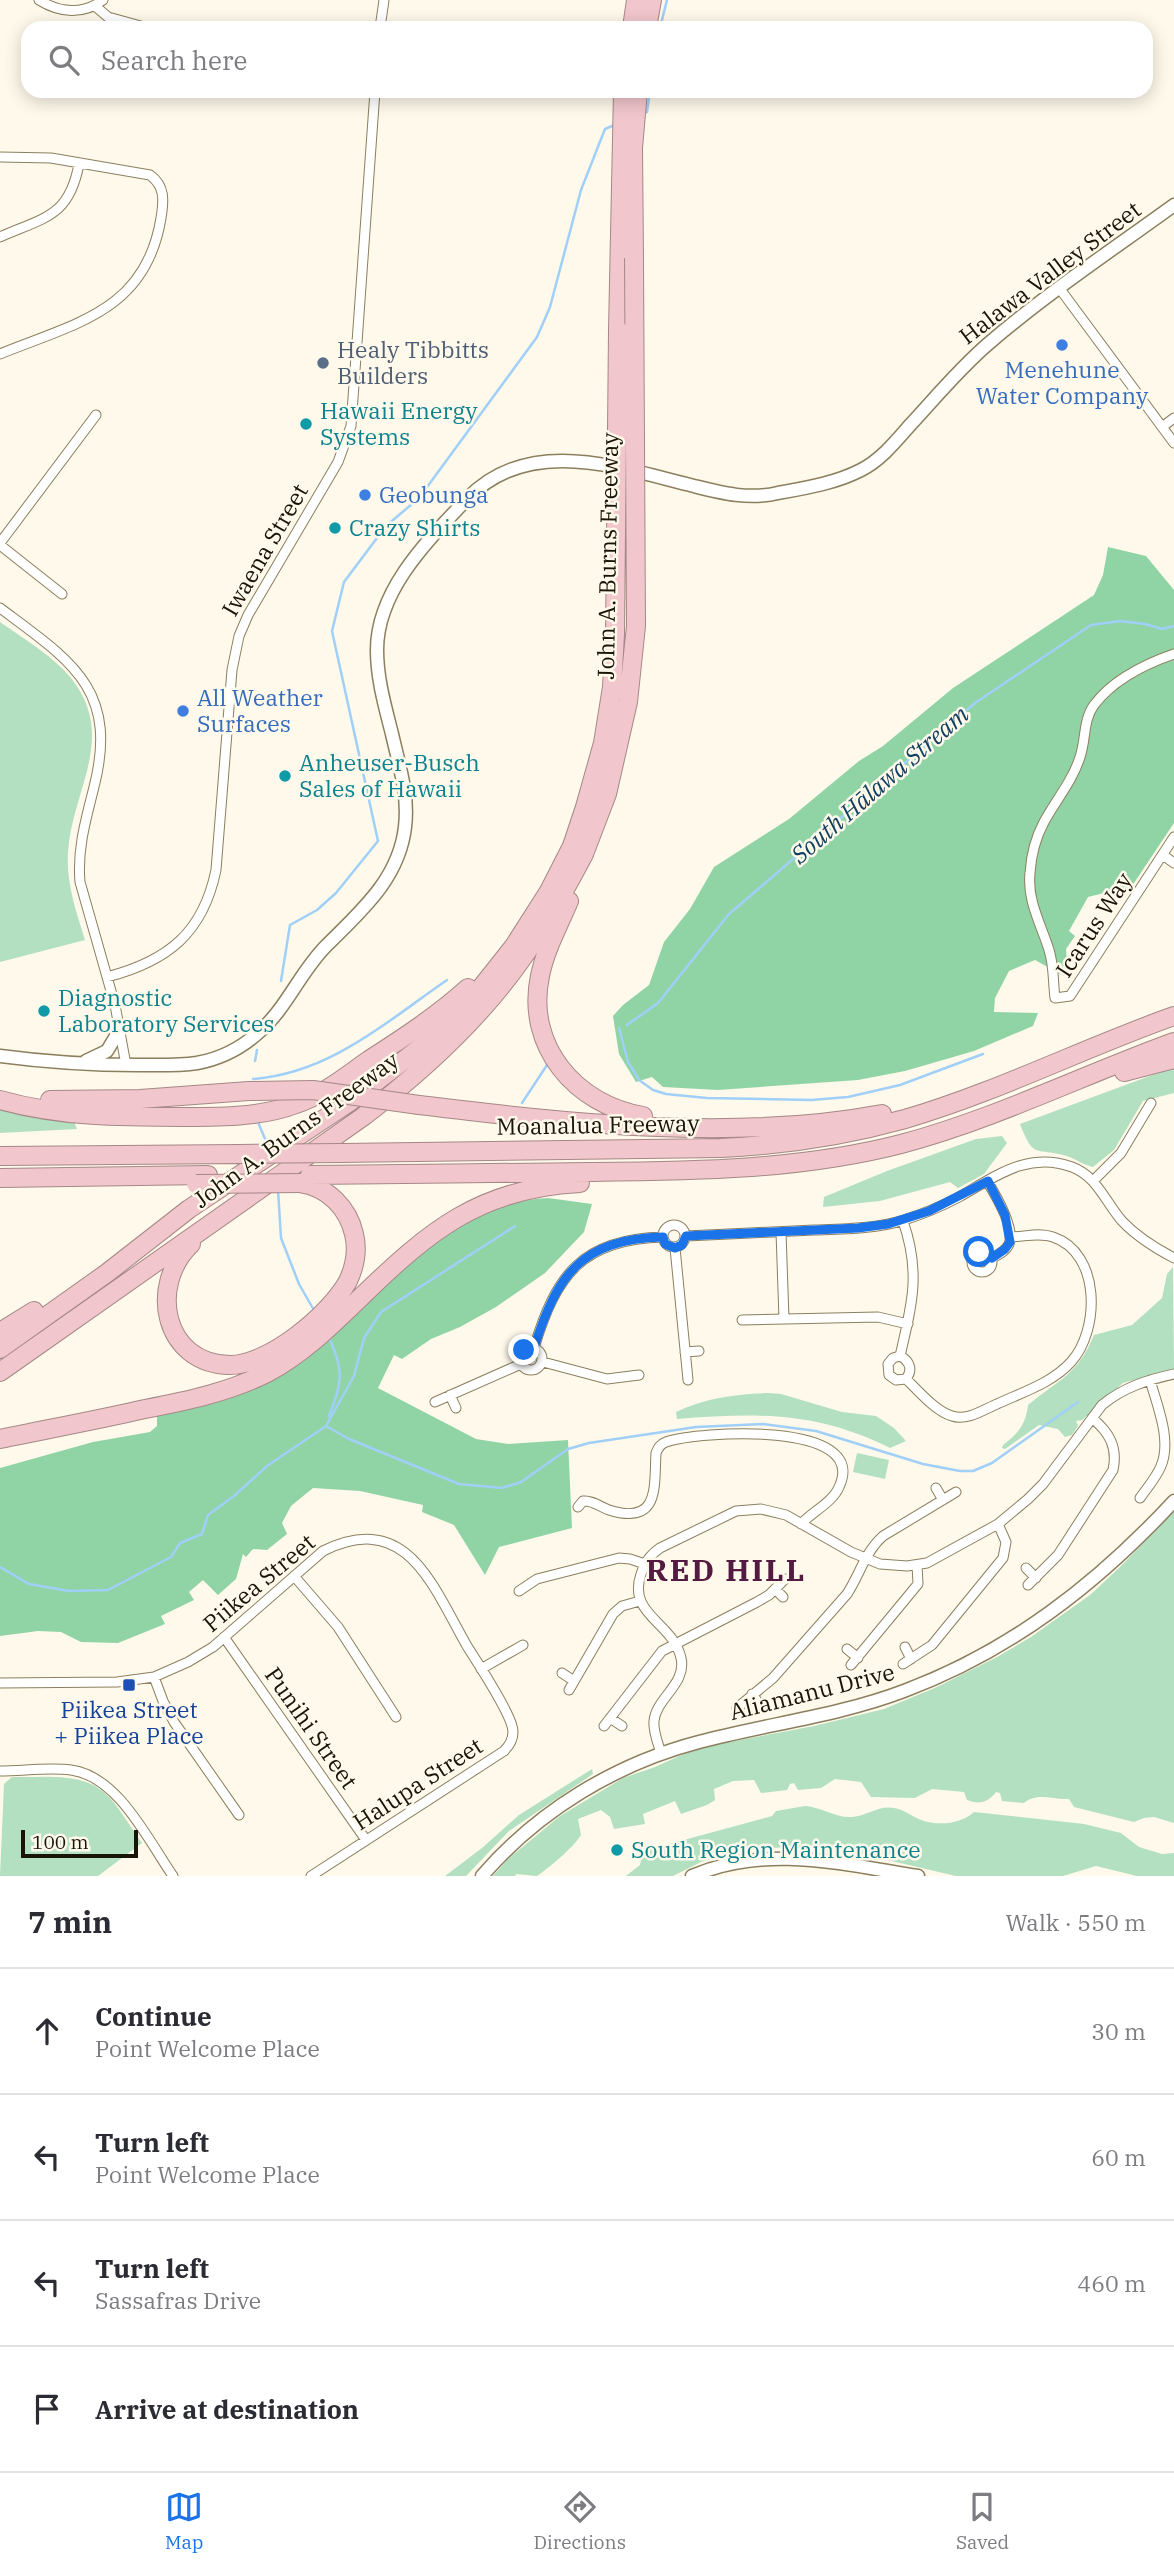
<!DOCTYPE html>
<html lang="en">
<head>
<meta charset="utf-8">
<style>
	body { margin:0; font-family:"IBM Plex Serif",serif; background:#f7f7f7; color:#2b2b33 }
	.scale { position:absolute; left:21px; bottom:18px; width:117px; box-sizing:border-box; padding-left:7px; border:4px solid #191408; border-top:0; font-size:19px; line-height:24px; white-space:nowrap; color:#191408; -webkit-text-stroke:5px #fef9ea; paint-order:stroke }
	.stop { position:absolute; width:21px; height:21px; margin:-16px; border:5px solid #1a73e8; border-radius:50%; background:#fff }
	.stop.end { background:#1a73e8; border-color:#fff; box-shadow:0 2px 7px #0008 }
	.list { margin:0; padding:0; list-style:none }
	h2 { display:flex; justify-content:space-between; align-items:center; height:91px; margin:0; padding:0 28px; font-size:30px }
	h2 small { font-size:23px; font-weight:400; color:#7c7c81 }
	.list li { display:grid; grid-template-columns:46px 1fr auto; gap:21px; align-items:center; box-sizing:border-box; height:126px; padding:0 28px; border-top:2px solid #e1e1e2 }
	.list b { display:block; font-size:26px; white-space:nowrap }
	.list p { margin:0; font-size:23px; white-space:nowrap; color:#7c7c81 }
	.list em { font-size:23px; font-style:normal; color:#7c7c81 }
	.icon { flex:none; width:38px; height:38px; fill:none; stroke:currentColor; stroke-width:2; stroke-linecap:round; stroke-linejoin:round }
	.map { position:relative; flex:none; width:1174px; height:1876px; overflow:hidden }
	.search { position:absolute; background:#fff; box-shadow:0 4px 18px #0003; left:21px; right:21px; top:21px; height:77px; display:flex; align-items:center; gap:18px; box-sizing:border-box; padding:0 24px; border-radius:21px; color:#7c7c81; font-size:26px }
	.sheet { height:595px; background:#fff }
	nav { display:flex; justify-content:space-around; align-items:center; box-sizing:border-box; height:98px; border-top:2px solid #e1e1e2; background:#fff; font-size:19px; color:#7c7c81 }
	nav a { display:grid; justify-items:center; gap:4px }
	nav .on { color:#1a73e8 }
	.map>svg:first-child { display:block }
</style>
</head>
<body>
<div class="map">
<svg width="1174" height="1876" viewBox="0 0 1174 1876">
	<rect width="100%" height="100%" fill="#fef9ea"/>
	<path fill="#b2e0c0" d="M0,622C24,639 52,655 71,678C118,737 72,790 68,852C66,883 76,911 85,940L0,962Z
		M1174,1067V1093L1143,1101L1114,1150L1093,1167C1083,1165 1076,1159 1067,1156C1035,1147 1034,1160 1020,1124Z
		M0,1106L72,1117L77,1129L0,1133Z
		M1002,1136L1007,1143L984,1174L958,1188L950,1182L880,1201L823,1207L824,1197L887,1171L976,1139Z
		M1173,1267L1174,1369L1123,1383L1082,1420L1076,1421L1078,1426L1072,1435L1065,1437L1058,1429L1039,1425L1005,1449L1002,1448L1003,1445C1018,1434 1026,1424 1028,1405C1059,1379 1077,1376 1094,1335L1132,1325L1162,1298L1167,1274Z
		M768,1393L781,1394L842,1412L876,1416L894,1428L906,1441L890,1448C815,1411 757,1413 677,1419L676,1412C704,1398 737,1394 768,1393Z
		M857,1453L889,1460L885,1479L853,1472Z
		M1174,1512V1823L1154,1817L1144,1818L1134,1822L1074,1807L1069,1799C1052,1800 1038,1792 1024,1803L1002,1801L1000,1793L996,1792C988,1802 980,1805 967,1800L964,1792L932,1789L915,1798L871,1797L861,1782L835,1779L821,1788L798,1790L794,1783L790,1784L787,1790L761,1793L754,1780L733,1781L714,1789L715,1800L707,1805L681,1814L675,1801L643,1814L645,1824L614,1829L610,1817L601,1810L578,1819L581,1835C574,1847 550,1867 537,1876L516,1874L515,1876H493L508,1859L560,1816L623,1778L655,1767L697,1748L814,1726L884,1709L937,1687L997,1657L1031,1637L1090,1595L1118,1569Z
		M592,1769L593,1774L509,1831L466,1876H445L482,1848L519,1815Z
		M12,1777C45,1778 85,1770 110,1798C122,1812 131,1828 142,1843L98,1876H0L4,1784Z
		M805,1806C822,1807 835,1818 852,1817C867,1816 879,1805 894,1808C904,1809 913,1818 924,1821C941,1826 962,1823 974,1812L1084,1824L1121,1833L1139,1847L1162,1854L1174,1853V1876H1137L1096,1866L1063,1876H956L857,1853L787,1847L743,1850L701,1862L673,1876H626L640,1865L643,1851L772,1816L776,1811Z"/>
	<path fill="#90d4a6" d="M1108,547L1146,556L1174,590V823L1126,895L1116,890L1088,897L1069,931L1075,936L1066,949L1068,976H1064L1035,960L1009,971L995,998L994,1012L1038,1013L1033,1026L974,1051L905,1071L858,1080L718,1090L663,1087L652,1077L636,1082L619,1054L613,1016L623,1005L649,985L664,942L690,909L714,867L789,819L859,761L883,746L953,688L1094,595L1103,575Z
		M548,1198L592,1204L584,1232L545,1273L496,1307L460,1327L431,1339L402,1359L394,1355L378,1388L476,1439L508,1444L568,1440L572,1528L499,1547L485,1575L454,1525L422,1512L423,1505L360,1491L313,1488L291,1506L282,1523L287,1534L267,1550L253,1549L246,1557L243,1554L236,1579L218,1595L203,1580L189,1592L194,1600L161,1616L165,1624L118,1643L81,1642L61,1632L38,1631L0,1636V1468L93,1442L150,1432L157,1426V1416C202,1408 250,1397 287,1370C299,1360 310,1348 322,1338C387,1279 455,1203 548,1198Z"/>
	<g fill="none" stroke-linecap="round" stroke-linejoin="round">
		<path stroke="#a0cff8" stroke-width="2.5" d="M660,28L667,0
			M642,113L647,112L650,91
			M281,981L290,925L317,910L336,893L378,841L332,631L344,582L386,526L419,498L537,337L550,307L581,190L605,129L617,124
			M627,1025L658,1003L729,914L975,703L1091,625L1120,621L1145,624L1162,629L1174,626
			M619,1028L628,1062L639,1080L653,1090L666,1094L707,1098L811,1100L848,1097L900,1085L983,1054
			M255,1061L257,1050
			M253,1079C330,1073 386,1022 447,980
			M522,1103L549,1062
			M258,1122L268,1146
			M278,1190L281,1238L299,1284L315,1312
			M328,1336C345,1371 342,1382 329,1416
			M326,1426L349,1439L459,1484L502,1488L521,1482L568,1449L589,1443L696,1427L763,1424L816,1431L923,1464L960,1471H973L992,1463L1078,1402
			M0,1567L29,1584L69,1591L108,1590L171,1557L180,1543L202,1534L208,1515L234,1496L267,1466L326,1426L354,1376L364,1338L381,1312L515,1226"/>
		<defs>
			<path id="street" d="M39,0C60,13 83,15 103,0
				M95,6L108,17L148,28
				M380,28L384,0
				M0,157L51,158L150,175C165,186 164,200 161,218C146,311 76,323 0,354
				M0,237C45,217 69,217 79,164
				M1060,289L1174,443
				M1162,427L1174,418
				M0,543L96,415
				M0,545L62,594
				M0,608C71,661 119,689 94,787C86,819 77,849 80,882L115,1005L126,1065
				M1174,654C1145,664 1113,680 1094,705C1083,720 1086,740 1080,757C1073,780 1056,800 1044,822C1036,837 1031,857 1030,873C1027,901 1041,924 1049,950C1054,965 1053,983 1055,998L1070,996L1174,837
				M1163,855L1174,863
				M107,977C168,961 203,933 216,870L232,670L239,636L248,615L338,462L351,426L375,91
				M987,1181C995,1194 1016,1229 1009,1244C1006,1251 998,1255 992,1258
				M1093,1181L1121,1153L1151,1103
				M663 1236a11 11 0 1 1 22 0a11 11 0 1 1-22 0Z
				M781,1232L784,1319
				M686,1236C729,1234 771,1232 814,1230C844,1229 876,1229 904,1220C923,1214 942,1206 959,1197C996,1176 1028,1151 1072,1167C1097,1176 1106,1203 1122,1221C1137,1237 1155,1248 1174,1258
				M675,1248L688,1380
				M972 1262a10 10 0 1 1 20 0a10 10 0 1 1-20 0Z
				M742,1320L878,1317L908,1324
				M520 1359a11 11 0 1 1 22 0a11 11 0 1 1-22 0Z
				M534,1348C556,1275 582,1239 663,1237
				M685,1352L699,1351
				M900,1356L893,1358L888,1364L889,1375L896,1380L906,1379C919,1391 935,1411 952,1416C967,1421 983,1410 997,1404C1023,1392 1052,1383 1071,1362C1100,1330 1101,1253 1053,1237C1039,1232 1024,1237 1010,1237
				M900,1356C912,1304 921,1273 903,1221
				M900,1356C910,1361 913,1370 906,1379
				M543,1362L607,1379L639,1375
				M450,1395L456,1408
				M435,1402L521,1364
				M936,1488L943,1500
				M1140,1498C1147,1488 1156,1478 1161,1466C1172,1440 1157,1405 1150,1380
				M578,1507L583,1501C593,1500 600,1507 609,1510C660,1526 654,1487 656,1453C658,1448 660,1444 666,1442C697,1431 871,1420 839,1487C833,1502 812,1512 801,1524
				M1026,1568L1036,1578
				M294,1576L338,1627L396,1717
				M1028,1585L1058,1555L1113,1470C1118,1447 1109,1432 1092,1418
				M775,1589L783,1597
				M519,1591L537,1579L619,1558L630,1559L645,1564
				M224,1637L366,1840
				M905,1647L911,1659
				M847,1649L858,1658
				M903,1664L932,1645L1003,1558L1006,1542L998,1524
				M851,1665L918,1584L917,1565
				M481,1669L523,1645
				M562,1673L574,1681
				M154,1677L163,1701L174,1722L239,1815
				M0,1683L117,1682L154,1677L188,1662L213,1647L323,1551C407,1509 433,1587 467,1646C479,1665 507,1707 512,1726C515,1736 511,1744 504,1751L311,1876
				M569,1690L613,1614L622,1606L640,1601
				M752,1694L760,1705
				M737,1708L773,1678L847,1594C860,1574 865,1552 883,1536L956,1492
				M610,1718L622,1726
				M604,1726L662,1651L757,1602L769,1595L785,1579
				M661,1753C658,1743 653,1732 654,1721C656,1698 687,1684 681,1658C673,1622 627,1615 641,1574C645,1562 650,1555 660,1548L736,1511L761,1509L786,1515L851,1552L880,1564L907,1566L927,1563L998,1524L1028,1499L1043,1484L1102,1405C1124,1387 1147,1380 1174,1374
				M0,1771C23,1771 48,1767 71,1770C118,1776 148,1840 173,1876"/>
			<path id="secondary" d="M0,1056C45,1062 91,1065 137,1065C157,1065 177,1066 197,1063C219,1059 241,1048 258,1033C287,1008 300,972 326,946C361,911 399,879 405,827C409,795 399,765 392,734C385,706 377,679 377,650C377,590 428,540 467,499C529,434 620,468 694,486C722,493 749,500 778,493C806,488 836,483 861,470C881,460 896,441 911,424C936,397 960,368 988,344C1046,294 1112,250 1174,205
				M86,1061L107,1051L119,1031
				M482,1876C538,1811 615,1764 699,1742C767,1724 838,1716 904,1691C1011,1651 1097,1584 1174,1501
				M692,1876C767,1844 841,1864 918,1876"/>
			<path id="highway" d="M632,28L636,0
				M647,28L652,0
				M634,258L633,148L638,91
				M618,330L623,91
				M569,901C559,925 545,950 540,976C525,1046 576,1105 643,1116
				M1124,1072L1174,1059
				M0,1100C60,1117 123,1117 185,1117C222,1117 262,1117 296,1104C323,1095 346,1076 369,1060C403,1038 437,1016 468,988
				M50,1100L140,1099L249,1091
				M419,1105C569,1123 732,1142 882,1114
				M342,1153L721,1148C784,1145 844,1136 905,1119C997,1092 1084,1048 1174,1016
				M0,1156L239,1154
				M310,1175C404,1174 497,1173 591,1172C695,1171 800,1170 901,1144C995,1119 1083,1075 1174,1042
				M0,1178L208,1175
				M191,1244C148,1285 163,1364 230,1365C269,1365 330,1314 348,1281C355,1266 358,1250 354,1234C348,1208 328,1187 300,1183
				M0,1332L34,1311
				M0,1349L107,1273L189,1209L348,1103L429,1041L476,994L514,946L549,891L572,846
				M0,1372L364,1116C423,1071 478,1021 521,960C545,927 565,890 584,854
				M0,1439C48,1429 97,1420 145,1409C187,1401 229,1392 267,1373C303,1354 332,1325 361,1297C429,1231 480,1188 580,1183"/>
		</defs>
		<use href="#street" stroke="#8c7f5e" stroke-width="11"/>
		<use href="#secondary" stroke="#8c7f5e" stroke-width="15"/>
		<use href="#highway" stroke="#a58887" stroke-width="20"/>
		<use href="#street" stroke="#fff" stroke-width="9"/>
		<use href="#secondary" stroke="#fff" stroke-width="12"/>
		<use href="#highway" stroke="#f1c6cc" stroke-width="18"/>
		<defs>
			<path id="highway-bridge" d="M572,846L585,807L603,743L612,687L615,634L618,330
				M584,854L607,794L628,702L636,626L634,258
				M249,1091L313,1090L419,1105
				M239,1154L342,1153
				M196,1184L300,1183"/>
		</defs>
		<use href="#highway-bridge" stroke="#a58887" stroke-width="20" stroke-linecap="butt"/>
		<use href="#highway-bridge" stroke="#f1c6cc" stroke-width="18"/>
	</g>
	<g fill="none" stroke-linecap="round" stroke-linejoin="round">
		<path stroke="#1a73e8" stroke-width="9" d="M524,1350L534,1348C557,1275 581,1239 663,1237L665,1244L675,1248L682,1245L686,1236L858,1228L888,1224L929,1211L988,1181L1005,1215L1010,1242L1005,1249L992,1258L988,1253L979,1252"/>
	</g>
	<g fill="#3f7fe0" stroke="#fef9ea" stroke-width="2.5">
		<circle cx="1062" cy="345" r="7"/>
		<circle cx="365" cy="495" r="7"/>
		<circle cx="183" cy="711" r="7"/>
	</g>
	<circle fill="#5c6f8a" stroke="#fef9ea" stroke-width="2.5" cx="323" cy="363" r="7"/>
	<g fill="#0f9aa8" stroke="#fef9ea" stroke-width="2.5">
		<circle cx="306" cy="424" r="7"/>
		<circle cx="335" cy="528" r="7"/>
		<circle cx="285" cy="776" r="7"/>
		<circle cx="44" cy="1011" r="7"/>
		<circle cx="617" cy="1850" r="7"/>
	</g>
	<rect fill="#1a4fb4" stroke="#fef9ea" stroke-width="2.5" x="122" y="1678" width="14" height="14" rx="3.5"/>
	<g text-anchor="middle" stroke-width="5" stroke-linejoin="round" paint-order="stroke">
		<g font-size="23" fill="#191408" stroke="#fef9ea">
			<text transform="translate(1050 273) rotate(-37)" y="8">Halawa Valley Street</text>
			<text transform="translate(265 550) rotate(-60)" y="8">Iwaena Street</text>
			<text transform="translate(608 556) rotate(-89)" y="8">John A. Burns Freeway</text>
			<text transform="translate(1094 925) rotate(-57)" y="8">Icarus Way</text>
			<text transform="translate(598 1125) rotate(-1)" y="8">Moanalua Freeway</text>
			<text transform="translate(296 1130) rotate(-36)" y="8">John A. Burns Freeway</text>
			<text transform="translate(259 1583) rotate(-40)" y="8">Piikea Street</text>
			<text transform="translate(812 1692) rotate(-14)" y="8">Aliamanu Drive</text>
			<text transform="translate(311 1728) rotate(55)" y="8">Punihi Street</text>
			<text transform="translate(418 1784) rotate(-33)" y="8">Halupa Street</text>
		</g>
		<g font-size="23" fill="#4e5e75" stroke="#fef9ea" text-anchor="start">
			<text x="337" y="358">Healy Tibbitts<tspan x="337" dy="26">Builders</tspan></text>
		</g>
		<g font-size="23" fill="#366cbe" stroke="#fef9ea" text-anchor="start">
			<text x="1062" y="378" text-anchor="middle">Menehune<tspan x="1062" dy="26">Water Company</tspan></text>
			<text x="379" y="503">Geobunga</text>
			<text x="197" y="706">All Weather<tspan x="197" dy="26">Surfaces</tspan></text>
		</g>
		<g font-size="23" fill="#0d838f" stroke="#fef9ea" text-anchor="start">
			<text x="320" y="419">Hawaii Energy<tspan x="320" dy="26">Systems</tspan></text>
			<text x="349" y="536">Crazy Shirts</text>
			<text x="299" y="771">Anheuser-Busch<tspan x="299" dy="26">Sales of Hawaii</tspan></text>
			<text x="58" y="1006">Diagnostic<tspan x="58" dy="26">Laboratory Services</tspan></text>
			<text x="631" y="1858">South Region Maintenance</text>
		</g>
		<g font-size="23" fill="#164399" stroke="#fef9ea">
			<text x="129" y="1718">Piikea Street<tspan x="129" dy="26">+ Piikea Place</tspan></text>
		</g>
		<g font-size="24" font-style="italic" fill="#134061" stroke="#fef9ea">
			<text transform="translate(880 785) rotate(-41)" y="8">South Hālawa Stream</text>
		</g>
		<g font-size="30" font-weight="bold" letter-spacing="2" fill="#531a42" stroke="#fef9ea">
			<text x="726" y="1581">RED HILL</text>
		</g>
	</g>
</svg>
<div class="scale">100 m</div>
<div class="stop" style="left:979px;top:1252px"></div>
<div class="stop end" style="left:524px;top:1350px"></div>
<div class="search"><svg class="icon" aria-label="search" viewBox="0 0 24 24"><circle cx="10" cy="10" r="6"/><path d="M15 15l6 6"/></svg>Search here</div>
</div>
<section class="sheet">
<h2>7 min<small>Walk · 550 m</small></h2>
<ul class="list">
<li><svg class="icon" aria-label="ahead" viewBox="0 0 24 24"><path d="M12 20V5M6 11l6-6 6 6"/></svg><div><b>Continue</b><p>Point Welcome Place</p></div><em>30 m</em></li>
<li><svg class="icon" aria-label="left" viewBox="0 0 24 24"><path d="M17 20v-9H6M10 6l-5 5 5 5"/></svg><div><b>Turn left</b><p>Point Welcome Place</p></div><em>60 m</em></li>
<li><svg class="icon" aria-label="left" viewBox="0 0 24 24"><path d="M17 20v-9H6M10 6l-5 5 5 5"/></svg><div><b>Turn left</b><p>Sassafras Drive</p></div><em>460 m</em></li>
<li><svg class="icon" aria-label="arrive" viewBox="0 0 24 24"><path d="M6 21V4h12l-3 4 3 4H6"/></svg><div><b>Arrive at destination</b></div></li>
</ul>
</section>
<nav>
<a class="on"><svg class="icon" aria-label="map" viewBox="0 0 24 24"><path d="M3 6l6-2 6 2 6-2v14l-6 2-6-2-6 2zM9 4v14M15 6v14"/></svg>Map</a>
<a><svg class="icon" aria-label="directions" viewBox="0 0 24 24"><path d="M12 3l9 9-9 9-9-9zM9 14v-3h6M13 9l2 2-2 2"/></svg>Directions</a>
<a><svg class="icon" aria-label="saved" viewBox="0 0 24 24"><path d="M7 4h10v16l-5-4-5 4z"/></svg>Saved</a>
</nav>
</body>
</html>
